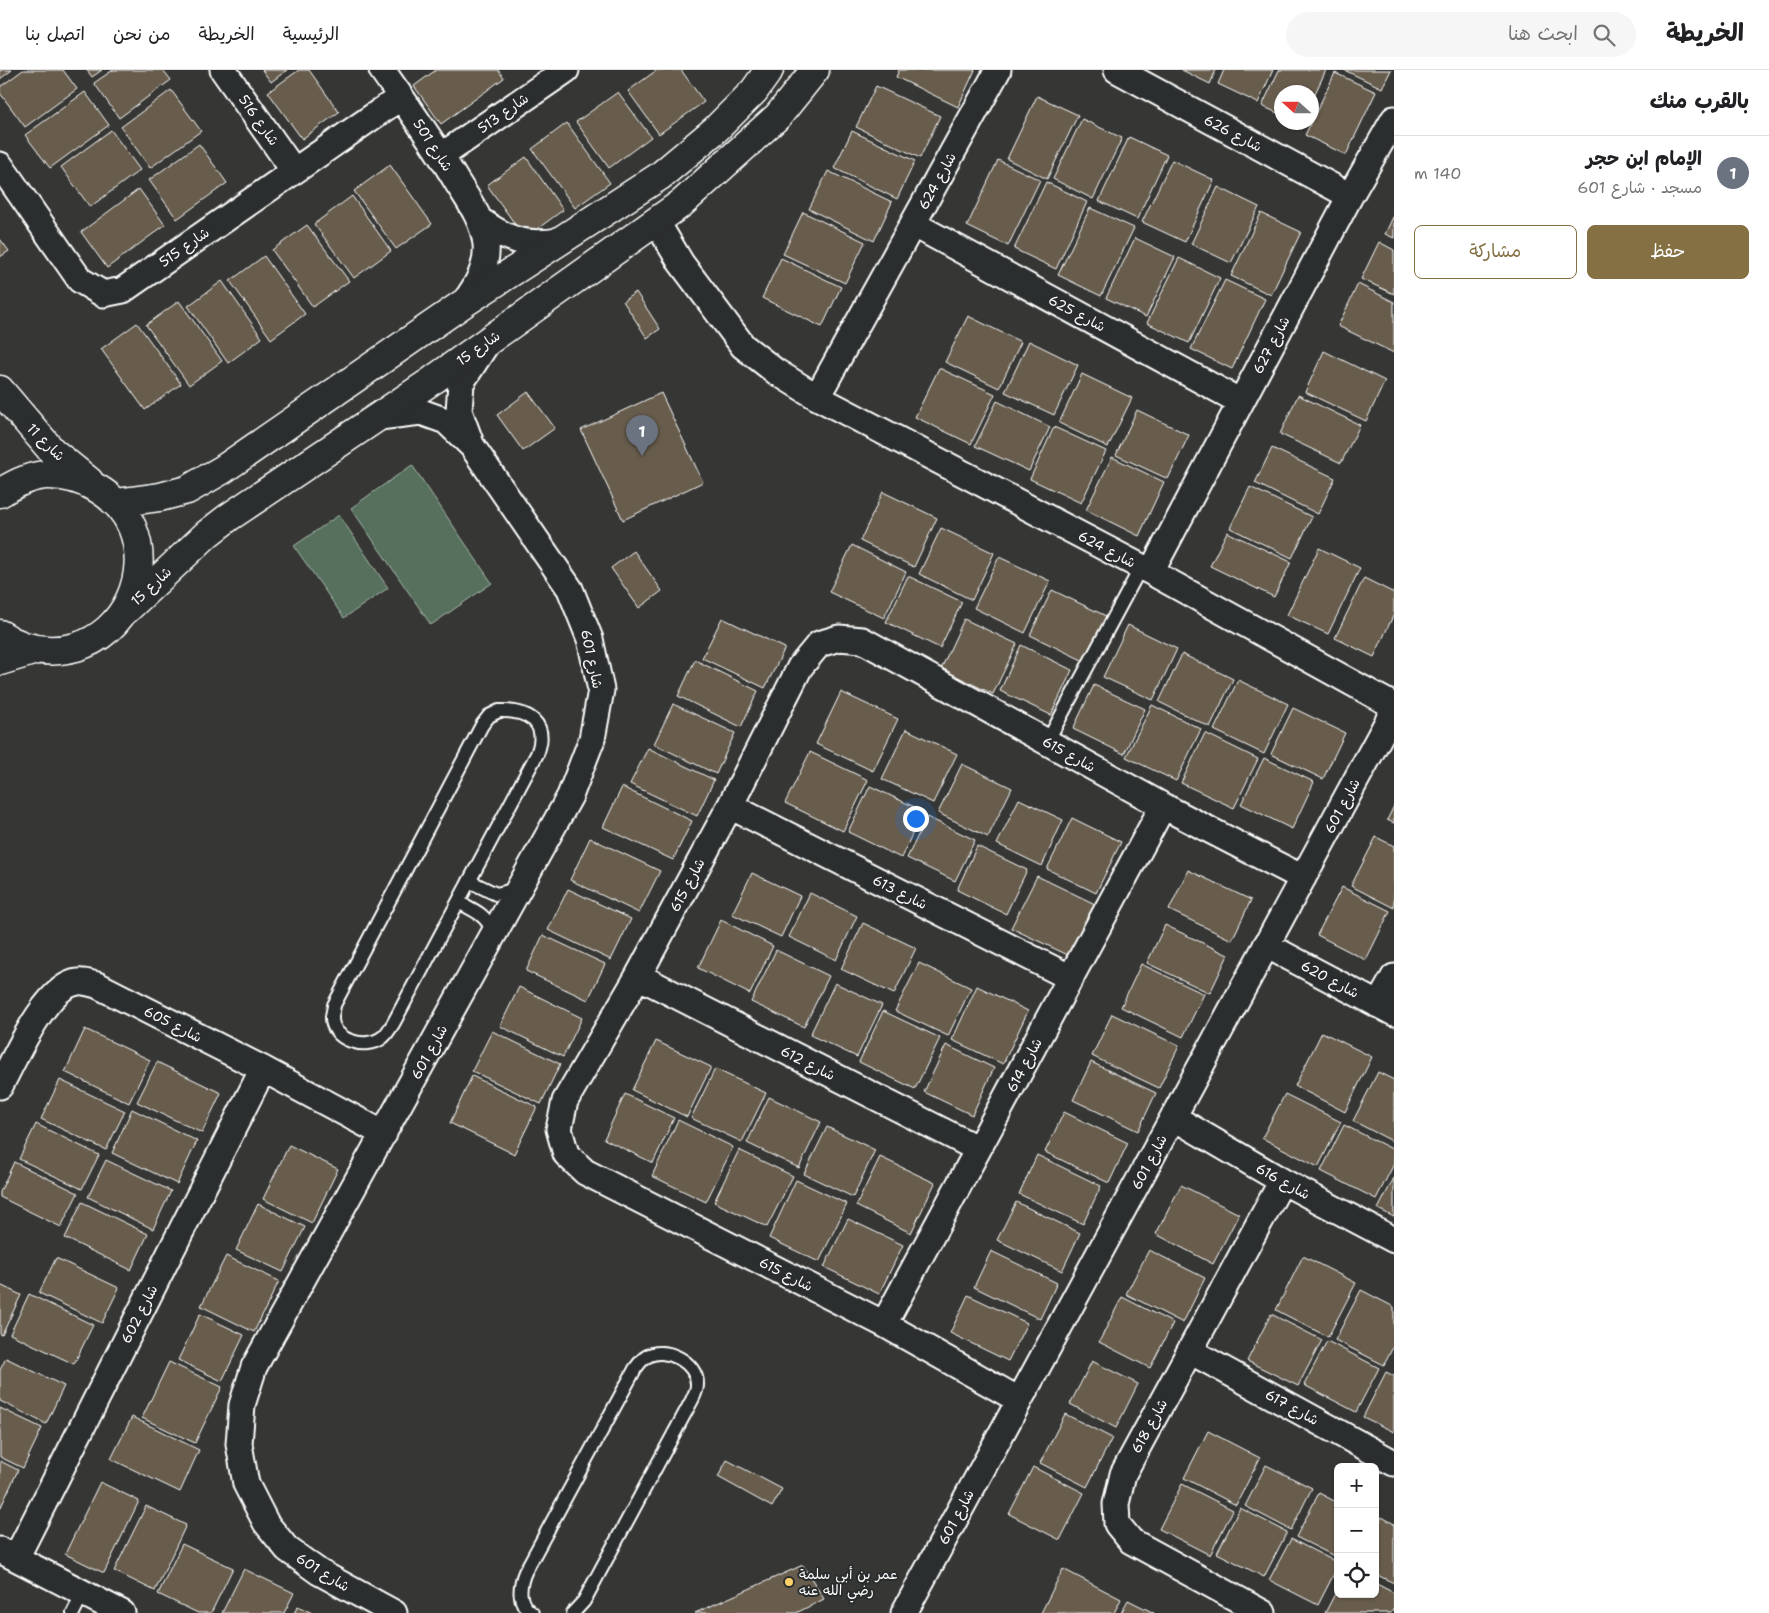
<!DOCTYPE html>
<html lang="ar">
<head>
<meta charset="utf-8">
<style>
	body { margin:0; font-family:"Shantell Sans","Playpen Sans Arabic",sans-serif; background:#f6f6f6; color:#202124; direction:rtl }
	.controls { position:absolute; right:15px; bottom:15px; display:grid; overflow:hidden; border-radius:8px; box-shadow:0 1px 4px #0004 }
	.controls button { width:45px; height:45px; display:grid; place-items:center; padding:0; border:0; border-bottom:1px solid #e0e0e0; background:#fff; color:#202124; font:25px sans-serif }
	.compass { position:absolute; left:1274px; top:15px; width:45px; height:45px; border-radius:50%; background:#fff; box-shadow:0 1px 4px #0004; rotate:291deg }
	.you { position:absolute; left:915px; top:748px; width:18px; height:18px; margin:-12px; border:4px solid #fff; border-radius:50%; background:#1a73e8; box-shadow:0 0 0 8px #1a73e833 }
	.badge { display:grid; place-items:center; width:32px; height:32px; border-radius:50%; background:#847042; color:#fff; font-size:16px; font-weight:700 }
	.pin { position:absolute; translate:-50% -41px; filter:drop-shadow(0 1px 2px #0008) }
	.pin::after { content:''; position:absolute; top:26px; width:18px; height:15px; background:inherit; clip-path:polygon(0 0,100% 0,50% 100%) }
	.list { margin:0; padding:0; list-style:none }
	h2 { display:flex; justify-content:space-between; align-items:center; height:65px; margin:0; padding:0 20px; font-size:21px }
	h2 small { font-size:16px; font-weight:400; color:#757577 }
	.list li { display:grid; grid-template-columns:32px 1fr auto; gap:15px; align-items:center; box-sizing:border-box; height:75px; padding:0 20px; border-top:1px solid #e0e0e0 }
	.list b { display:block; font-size:19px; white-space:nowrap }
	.list p { margin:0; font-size:16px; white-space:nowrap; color:#757577 }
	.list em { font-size:16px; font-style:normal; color:#757577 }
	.actions { display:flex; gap:10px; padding:15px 20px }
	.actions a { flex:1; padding:11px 0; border:1px solid #847042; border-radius:8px; text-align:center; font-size:18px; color:#847042 }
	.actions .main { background:#847042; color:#fff }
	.icon { flex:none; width:28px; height:28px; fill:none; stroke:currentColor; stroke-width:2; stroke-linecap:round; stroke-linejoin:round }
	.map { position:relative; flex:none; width:1394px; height:1543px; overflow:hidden; direction:ltr }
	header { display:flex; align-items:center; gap:30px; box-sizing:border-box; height:70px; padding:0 25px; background:#fff; border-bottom:1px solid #e0e0e0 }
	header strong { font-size:24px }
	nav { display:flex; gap:28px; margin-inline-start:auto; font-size:18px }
	.search { width:350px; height:45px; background:#f6f6f6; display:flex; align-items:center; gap:12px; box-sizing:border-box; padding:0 18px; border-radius:28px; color:#757577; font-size:19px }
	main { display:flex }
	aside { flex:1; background:#fff }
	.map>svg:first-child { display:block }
</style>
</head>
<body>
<header>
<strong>الخريطة</strong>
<div class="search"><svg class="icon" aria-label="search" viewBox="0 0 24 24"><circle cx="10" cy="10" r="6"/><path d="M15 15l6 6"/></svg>ابحث هنا</div>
<nav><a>الرئيسية</a><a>الخريطة</a><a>من نحن</a><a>اتصل بنا</a></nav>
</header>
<main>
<aside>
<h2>بالقرب منك<small></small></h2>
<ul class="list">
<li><span class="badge" style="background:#6b7280">1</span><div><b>الإمام ابن حجر</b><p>مسجد · شارع 601</p></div><em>140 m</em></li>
</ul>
<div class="actions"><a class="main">حفظ</a><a>مشاركة</a></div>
</aside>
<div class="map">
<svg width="1394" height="1543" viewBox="0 0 1394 1543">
	<rect width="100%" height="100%" fill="#363734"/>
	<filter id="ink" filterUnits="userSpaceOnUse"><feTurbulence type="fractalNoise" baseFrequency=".02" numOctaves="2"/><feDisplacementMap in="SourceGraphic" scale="10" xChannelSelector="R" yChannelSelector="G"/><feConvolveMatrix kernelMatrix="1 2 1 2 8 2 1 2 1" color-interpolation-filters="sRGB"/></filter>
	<g filter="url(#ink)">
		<path fill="#56705d" stroke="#aab8ae" d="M412,395L492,513L431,555L351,438Z
			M339,445L388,518L344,548L294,476Z"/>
		<path fill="#675d4e" stroke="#fff" d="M0,0H12L0,9Z
			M23,0H63L77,19L25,57L0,23V17Z
			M87,0H102L92,7Z
			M113,0H163L171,10L119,48L94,13Z
			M262,0H287L271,12Z
			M299,0H309L339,42L302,69L268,22Z
			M436,0H498L504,8L441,54L414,16Z
			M657,0H681L704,32L659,64L628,21Z
			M899,0H975L958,37L896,7Z
			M1182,0H1216L1210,14Z
			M1224,0H1273L1258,33L1218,14Z
			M1279,0H1326L1312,30V22H1282V45L1262,36Z
			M1344,0H1391L1382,18Z
			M1335,3L1376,22L1346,85L1305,65Z
			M876,16L940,46L920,88L856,57Z
			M171,20L201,61L150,98L121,57Z
			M85,22L109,55L50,98L25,65Z
			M618,22L651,67L609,98L576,52Z
			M1037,26L1078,45L1047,109L1007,89Z
			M1082,49L1122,68L1093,129L1053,109Z
			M567,53L610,113L575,138L532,79Z
			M111,60L140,100L90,137L61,97Z
			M852,61L915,91L897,129L834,98Z
			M1129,67L1167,85L1137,149L1099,131Z
			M199,74L227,113L177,149L149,110Z
			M526,87L563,140L525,168L487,115Z
			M998,90L1040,110L1008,176L967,156Z
			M1172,90L1214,110L1185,172L1142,152Z
			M390,95L432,154L396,179L354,121Z
			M828,101L892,132L874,171L809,139Z
			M1046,112L1087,132L1056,199L1014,179Z
			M1218,117L1259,137L1231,193L1191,174Z
			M139,119L165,155L107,198L81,162Z
			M352,126L391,181L354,208L314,154Z
			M1090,138L1134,158L1101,226L1058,205Z
			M803,142L865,172L845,213L783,184Z
			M1261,143L1301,162L1271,225L1231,206Z
			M1394,145V168L1385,164Z
			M307,155L349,211L313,237L272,180Z
			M1135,168L1175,187L1146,247L1106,228Z
			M0,169L9,181L0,187Z
			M1379,172L1394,180V224L1361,209Z
			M264,186L305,244L271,269L230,211Z
			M781,188L841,217L822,257L762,228Z
			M1179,188L1220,208L1189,273L1147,253Z
			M1225,210L1265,229L1232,299L1191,279Z
			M222,211L262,268L228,293L188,236Z
			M1358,214L1394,232V283L1338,256Z
			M636,222L660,259L647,268L623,231Z
			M179,231L222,291L189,315L146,255Z
			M968,246L1021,272L999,318L945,292Z
			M137,253L181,314L145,340L101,279Z
			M1029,271L1078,295L1054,345L1005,322Z
			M1324,281L1385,311L1366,351L1305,322Z
			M939,298L995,324L971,374L915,347Z
			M1082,304L1132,328L1108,377L1059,353Z
			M528,322L555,358L523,381L497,345Z
			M661,323L703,412L623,450L581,360Z
			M1298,325L1360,355L1341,393L1280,364Z
			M997,331L1050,357L1029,401L975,376Z
			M1137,340L1189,365L1168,409L1116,385Z
			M1054,357L1106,381L1081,433L1030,409Z
			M1272,378L1335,408L1318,444L1255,413Z
			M1112,387L1164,412L1139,466L1086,440Z
			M1250,417L1312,447L1292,488L1230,458Z
			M883,422L937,448L914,497L860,471Z
			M941,458L994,483L972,530L919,504Z
			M1227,462L1291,492L1274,527L1210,496Z
			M852,475L906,502L884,548L829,522Z
			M1319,478L1360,498L1328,564L1287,545Z
			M634,481L662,521L639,538L611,498Z
			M999,487L1050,511L1025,563L974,538Z
			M908,506L962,532L940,578L886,552Z
			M1364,508L1394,523V544L1374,587L1335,568Z
			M1052,520L1106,546L1084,591L1030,565Z
			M722,548L785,578L765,618L702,588Z
			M964,549L1017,574L993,624L941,599Z
			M1128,555L1177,579L1153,630L1103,607Z
			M1021,575L1072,600L1051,645L1000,621Z
			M1182,584L1233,609L1210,657L1159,632Z
			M695,590L758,621L741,657L678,626Z
			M1238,610L1288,634L1264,684L1214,660Z
			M1094,615L1145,639L1124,684L1073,659Z
			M841,622L898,649L873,701L816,674Z
			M673,634L735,663L716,704L654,674Z
			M1152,635L1201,659L1176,711L1126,687Z
			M1293,638L1345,663L1323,709L1271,684Z
			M906,659L957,684L933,733L882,709Z
			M1205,663L1258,689L1234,738L1181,713Z
			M648,678L714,710L697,746L630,714Z
			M810,682L868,710L843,761L785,733Z
			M1264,688L1314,712L1292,759L1241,734Z
			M962,694L1012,718L988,767L938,743Z
			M870,716L923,741L901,788L848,762Z
			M622,717L692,751L673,790L603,757Z
			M1019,729L1063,750L1042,796L997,774Z
			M1394,736V753L1387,750Z
			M927,747L975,770L955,811L907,788Z
			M1072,748L1121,772L1096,823L1047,799Z
			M1376,767L1394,776V838L1351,816Z
			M590,768L660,801L639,843L570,810Z
			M977,776L1027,800L1006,844L957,820Z
			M1188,800L1251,830L1232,870L1169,840Z
			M752,803L800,826L781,867L732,844Z
			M1037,806L1095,834L1070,886L1011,858Z
			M1342,817L1390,841L1366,890L1317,865Z
			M568,819L631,849L611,890L548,860Z
			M810,823L857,846L836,890L789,867Z
			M721,850L773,876L750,924L698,898Z
			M863,853L916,878L894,924L841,899Z
			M1165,855L1228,885L1210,923L1147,893Z
			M543,865L605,894L588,930L526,901Z
			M776,880L829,906L804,957L751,932Z
			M919,893L971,918L948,966L895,941Z
			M1141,894L1204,924L1183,967L1121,937Z
			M835,913L882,935L857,987L810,965Z
			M977,916L1028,941L1003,994L952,970Z
			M519,917L582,948L563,987L500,956Z
			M883,941L940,968L915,1019L859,992Z
			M1112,944L1179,976L1159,1018L1092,986Z
			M85,959L150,990L129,1033L65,1002Z
			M492,961L560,994L541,1034L472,1001Z
			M1322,962L1372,987L1345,1042L1295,1016Z
			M656,971L711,997L687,1047L632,1020Z
			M946,975L994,998L972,1045L924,1022Z
			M157,992L221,1023L202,1063L137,1032Z
			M1091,992L1156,1023L1138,1061L1073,1030Z
			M715,999L766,1023L742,1072L691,1048Z
			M1378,1002L1394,1010V1072L1353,1051Z
			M472,1006L537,1037L514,1084L450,1053Z
			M60,1010L125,1041L106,1080L41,1049Z
			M625,1024L674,1048L653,1093L604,1069Z
			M1285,1024L1341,1052L1318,1097L1262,1068Z
			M769,1027L821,1052L799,1098L747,1073Z
			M132,1039L197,1071L177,1114L112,1083Z
			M1064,1042L1128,1073L1109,1113L1045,1082Z
			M678,1050L733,1077L706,1132L652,1106Z
			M36,1054L99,1085L82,1119L19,1089Z
			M1344,1055L1394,1080V1094L1376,1129L1321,1101Z
			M827,1057L875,1080L853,1127L804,1104Z
			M289,1075L338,1099L312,1153L263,1129Z
			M739,1080L793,1106L767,1157L714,1132Z
			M1037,1085L1101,1116L1083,1154L1019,1124Z
			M880,1087L935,1113L911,1163L856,1136Z
			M106,1090L171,1121L153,1159L88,1127Z
			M14,1092L78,1123L61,1157L0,1127V1122Z
			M1394,1108V1147L1378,1139Z
			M796,1110L847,1134L819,1192L769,1168Z
			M1181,1115L1239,1144L1213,1194L1156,1164Z
			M82,1132L148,1164L131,1200L65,1168Z
			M1016,1132L1080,1163L1062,1201L997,1170Z
			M258,1134L305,1157L283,1202L236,1180Z
			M848,1149L903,1175L879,1224L824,1197Z
			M1149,1180L1205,1208L1183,1253L1126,1224Z
			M991,1181L1057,1213L1040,1249L974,1217Z
			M226,1186L279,1211L254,1262L201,1236Z
			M1303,1186L1356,1213L1328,1267L1276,1240Z
			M56,1188L119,1218L102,1253L39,1223Z
			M0,1215L21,1225L2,1265L0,1264Z
			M1361,1220L1394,1237V1275L1384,1295L1335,1270Z
			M29,1224L93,1255L74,1294L10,1264Z
			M968,1225L1027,1253L1008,1291L950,1263Z
			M1122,1227L1173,1253L1150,1298L1099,1272Z
			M200,1244L244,1265L222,1311L178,1290Z
			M1271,1244L1322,1270L1298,1316L1247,1291Z
			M1327,1271L1379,1298L1356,1342L1304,1315Z
			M6,1288L64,1316L46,1354L0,1331V1300Z
			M1092,1291L1138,1314L1116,1358L1070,1334Z
			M169,1292L222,1317L195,1373L142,1348Z
			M1386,1302L1394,1306V1362L1363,1347Z
			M0,1338L42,1358L23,1398L0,1387Z
			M1065,1344L1112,1368L1087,1417L1040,1393Z
			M132,1347L199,1380L180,1422L111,1389Z
			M1208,1361L1260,1388L1236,1435L1184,1408Z
			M727,1390L782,1419L772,1437L718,1407Z
			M0,1391L18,1400L0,1439Z
			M1266,1395L1312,1418L1291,1460L1245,1436Z
			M1033,1397L1084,1423L1060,1470L1009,1444Z
			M100,1412L139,1431L104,1503L65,1484Z
			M1182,1414L1233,1440L1210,1485L1159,1459Z
			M1319,1423L1338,1433V1488L1296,1467Z
			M146,1436L186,1455L155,1521L114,1501Z
			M1240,1438L1287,1462L1264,1507L1217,1483Z
			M1382,1447L1394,1454V1513L1375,1504V1460Z
			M1291,1469L1338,1493V1496L1318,1535L1269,1510Z
			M182,1474L233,1498L211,1543H198L158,1524Z
			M803,1495L824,1529L796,1543H695Z
			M244,1499L294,1523L284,1543H222Z
			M1063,1499L1121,1529L1114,1543H1041Z
			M1375,1513L1394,1523V1538L1391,1543H1325L1338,1518V1524H1375Z
			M1128,1530L1154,1543H1121Z
			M298,1536L312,1543H294Z"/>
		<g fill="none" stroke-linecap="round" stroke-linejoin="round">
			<defs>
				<path id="service" d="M499,641C529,640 549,653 537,684L393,954C390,958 387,964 383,967C366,981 331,970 332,947C332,943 334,939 334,935L482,655L489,646Z
					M1047,672L1141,497
					M469,811L496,824L518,819
					M458,832C476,841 485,844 494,863
					M73,1543L83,1523
					M532,1543C517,1534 519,1516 525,1502L635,1299C638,1295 642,1289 646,1287C664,1275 698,1292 697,1315C697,1319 694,1326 692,1330L584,1531L573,1543"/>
				<path id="minor" d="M223,0L294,101
					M382,0C408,37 434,73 457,112C469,131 483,150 486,174C488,197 477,215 464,233
					M1117,0L1350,126
					M441,86L566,0
					M0,95L80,210L103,224L123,220L401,27
					M481,151C510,171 524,176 560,171
					M656,151L681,193L743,276L775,301L817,327L1151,502L1394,636
					M913,154L1241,332
					M817,327L998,0
					M379,347L421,342L446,351L472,376L570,519L590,569L601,620L592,669L570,726L254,1297L242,1335L239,1374L246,1414L266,1453L287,1479L319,1502L394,1543
					M470,371L459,341L461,313L487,273
					M1151,502L1350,126L1394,49
					M730,736L1071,908
					M1266,875L1394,943
					M638,906L978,1079
					M1378,935L1394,907
					M0,1016C14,990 46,915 78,912C84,911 92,914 97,915L263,999L384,1064
					M1173,1047L1282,1111L1394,1170
					M884,1254L1163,736
					M1190,1281L1394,1393
					M1019,1330L884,1254L585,1102L566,1084L559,1059L565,1031L638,906L730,736L800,597L819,574L839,568L862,570L1163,736L1303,808
					M0,1480L122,1543
					M16,1488L263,999
					M904,1543L1394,640
					M1263,1543L1131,1471L1117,1454L1116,1434L1123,1404L1282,1111"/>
				<path id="tertiary" d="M0,320L52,381L89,411
					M0,423C14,414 29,406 46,405C81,404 118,424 132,457C152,504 125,563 76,577C49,584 23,580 0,564
					M116,433L160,427L187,420L222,400L464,233L660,106L715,60L754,21L769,0
					M126,540L207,464L229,447L433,310L682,133L778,46L815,0
					M0,591L36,580"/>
			</defs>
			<use href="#service" stroke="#fff" stroke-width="16"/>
			<use href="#minor" stroke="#fff" stroke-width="29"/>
			<use href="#tertiary" stroke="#fff" stroke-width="31"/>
			<use href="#service" stroke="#2a2d2e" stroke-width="12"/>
			<use href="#minor" stroke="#2a2d2e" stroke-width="25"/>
			<use href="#tertiary" stroke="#2a2d2e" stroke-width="28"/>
		</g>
	</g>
	<circle fill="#ffd166" stroke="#2a2d2e" stroke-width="2" cx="789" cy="1512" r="5"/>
	<g text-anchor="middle" stroke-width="4" stroke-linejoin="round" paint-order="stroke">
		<g font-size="14" fill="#fff" stroke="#2a2d2e">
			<text transform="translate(503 43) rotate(-35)" y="5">شارع 513</text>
			<text transform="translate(259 50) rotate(55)" y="5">شارع 516</text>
			<text transform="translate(1233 63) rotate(28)" y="5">شارع 626</text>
			<text transform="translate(433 75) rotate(57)" y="5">شارع 501</text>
			<text transform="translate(937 111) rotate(-61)" y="5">شارع 624</text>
			<text transform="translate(184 177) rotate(-35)" y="5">شارع 515</text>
			<text transform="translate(1077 243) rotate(28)" y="5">شارع 625</text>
			<text transform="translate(1271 275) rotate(-62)" y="5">شارع 627</text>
			<text transform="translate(478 278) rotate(-35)" y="5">شارع 15</text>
			<text transform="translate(46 372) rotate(45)" y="5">شارع 11</text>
			<text transform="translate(1107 479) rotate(28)" y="5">شارع 624</text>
			<text transform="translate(151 516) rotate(-43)" y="5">شارع 15</text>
			<text transform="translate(592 589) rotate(78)" y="5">شارع 601</text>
			<text transform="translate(1069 684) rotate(29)" y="5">شارع 615</text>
			<text transform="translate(1342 736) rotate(-62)" y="5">شارع 601</text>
			<text transform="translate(687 815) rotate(-62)" y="5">شارع 615</text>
			<text transform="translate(900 822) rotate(27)" y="5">شارع 613</text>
			<text transform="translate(1330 909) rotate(28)" y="5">شارع 620</text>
			<text transform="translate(173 954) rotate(27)" y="5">شارع 605</text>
			<text transform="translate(429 982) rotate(-61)" y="5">شارع 601</text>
			<text transform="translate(808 993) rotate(27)" y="5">شارع 612</text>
			<text transform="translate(1024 995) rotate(-62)" y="5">شارع 614</text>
			<text transform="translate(1149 1092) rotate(-62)" y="5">شارع 601</text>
			<text transform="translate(1283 1111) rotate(29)" y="5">شارع 616</text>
			<text transform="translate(786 1204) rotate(27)" y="5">شارع 615</text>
			<text transform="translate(139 1244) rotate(-63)" y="5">شارع 602</text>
			<text transform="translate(1292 1337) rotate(29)" y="5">شارع 617</text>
			<text transform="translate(1149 1356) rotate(-61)" y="5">شارع 618</text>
			<text transform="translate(956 1447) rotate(-62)" y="5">شارع 601</text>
			<text transform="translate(323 1502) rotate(32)" y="5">شارع 601</text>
		</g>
		<g font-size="14" fill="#fff" stroke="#2a2d2e" text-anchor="start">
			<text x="799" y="1509">عمر بن أبي سلمة<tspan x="799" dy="16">رضي الله عنه</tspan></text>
		</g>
	</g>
</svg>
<div class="controls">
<button>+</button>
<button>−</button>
<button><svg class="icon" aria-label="locate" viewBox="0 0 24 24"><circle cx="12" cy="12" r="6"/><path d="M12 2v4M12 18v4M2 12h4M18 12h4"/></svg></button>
</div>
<svg class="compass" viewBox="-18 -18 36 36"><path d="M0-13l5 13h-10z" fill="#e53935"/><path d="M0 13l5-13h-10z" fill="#757577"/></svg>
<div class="you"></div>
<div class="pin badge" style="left:642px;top:386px;background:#6b7280">1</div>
</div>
</main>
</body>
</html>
